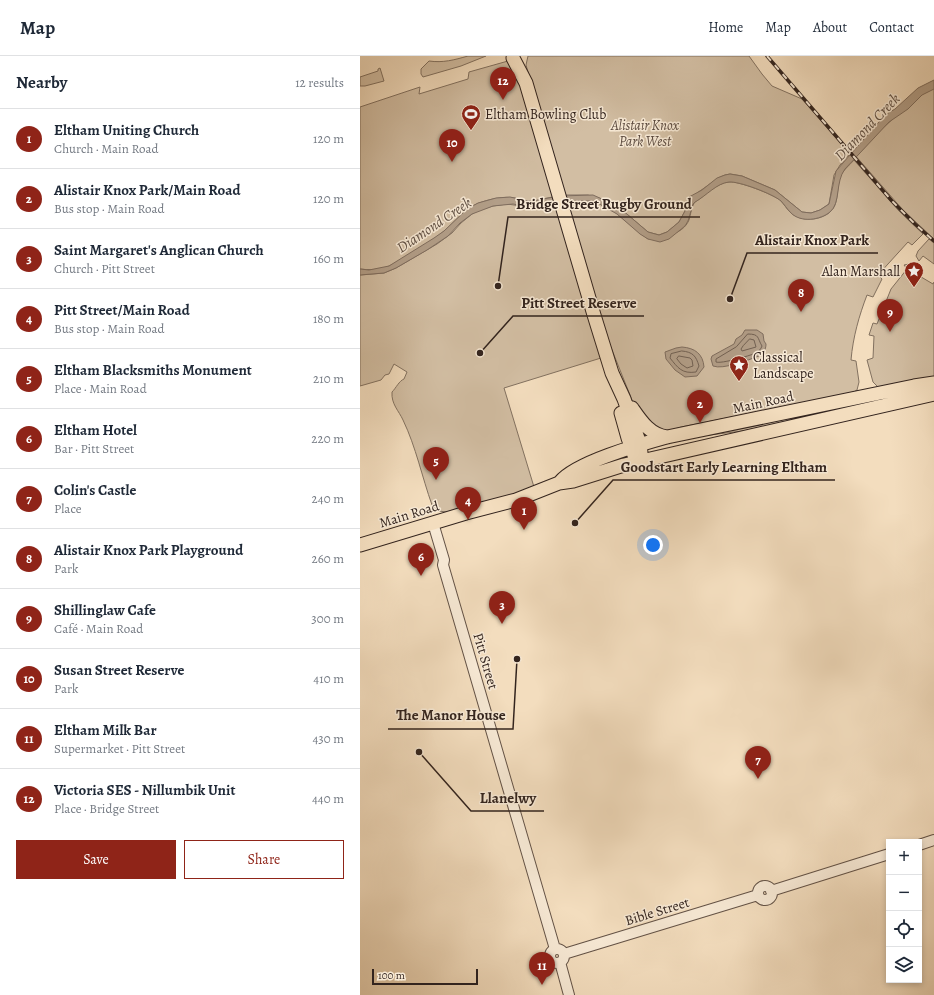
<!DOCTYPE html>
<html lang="en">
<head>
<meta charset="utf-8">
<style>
	body { margin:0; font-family:Alegreya,serif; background:#f2f2f3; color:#1f2937 }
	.controls { position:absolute; right:12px; bottom:12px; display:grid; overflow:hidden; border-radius:0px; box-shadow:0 2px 6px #0003 }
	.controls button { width:36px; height:36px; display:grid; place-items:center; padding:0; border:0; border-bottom:1px solid #e0e1e3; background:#fff; color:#1f2937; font:20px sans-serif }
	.scale { position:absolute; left:12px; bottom:10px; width:106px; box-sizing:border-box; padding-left:4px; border:2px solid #33241e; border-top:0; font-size:11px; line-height:14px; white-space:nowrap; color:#33241e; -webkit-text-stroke:3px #f7e9d5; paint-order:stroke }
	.you { position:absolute; left:293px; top:489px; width:14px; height:14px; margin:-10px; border:3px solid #fff; border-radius:50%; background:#1a73e8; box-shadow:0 0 0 6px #1a73e833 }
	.badge { display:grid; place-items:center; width:26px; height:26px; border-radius:50%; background:#8f2418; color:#fff; font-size:13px; font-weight:700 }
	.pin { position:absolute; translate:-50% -33px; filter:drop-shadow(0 1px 2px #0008) }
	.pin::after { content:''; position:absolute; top:21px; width:14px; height:12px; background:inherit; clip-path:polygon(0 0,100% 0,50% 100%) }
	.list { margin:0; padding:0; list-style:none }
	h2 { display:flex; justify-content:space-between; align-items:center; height:52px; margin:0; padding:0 16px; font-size:17px }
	h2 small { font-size:13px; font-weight:400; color:#747a83 }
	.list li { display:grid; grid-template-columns:26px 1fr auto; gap:12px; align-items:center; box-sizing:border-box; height:60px; padding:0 16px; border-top:1px solid #e0e1e3 }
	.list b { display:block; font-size:15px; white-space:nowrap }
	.list p { margin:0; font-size:13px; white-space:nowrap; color:#747a83 }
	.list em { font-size:13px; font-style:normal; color:#747a83 }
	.actions { display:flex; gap:8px; padding:12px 16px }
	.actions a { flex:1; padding:9px 0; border:1px solid #8f2418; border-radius:0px; text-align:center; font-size:14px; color:#8f2418 }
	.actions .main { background:#8f2418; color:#fff }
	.icon { flex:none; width:22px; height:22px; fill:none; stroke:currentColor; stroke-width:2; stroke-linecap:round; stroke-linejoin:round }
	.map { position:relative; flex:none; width:574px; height:939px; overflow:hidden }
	header { display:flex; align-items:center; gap:24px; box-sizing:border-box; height:56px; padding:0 20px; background:#fff; border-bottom:1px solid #e0e1e3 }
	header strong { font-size:19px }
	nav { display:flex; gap:22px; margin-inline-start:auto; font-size:14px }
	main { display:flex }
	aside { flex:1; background:#fff }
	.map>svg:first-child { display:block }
</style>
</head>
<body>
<header>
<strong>Map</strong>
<nav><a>Home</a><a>Map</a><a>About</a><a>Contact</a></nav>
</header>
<main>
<aside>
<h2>Nearby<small>12 results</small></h2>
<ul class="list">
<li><span class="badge">1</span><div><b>Eltham Uniting Church</b><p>Church · Main Road</p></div><em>120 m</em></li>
<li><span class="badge">2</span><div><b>Alistair Knox Park/Main Road</b><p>Bus stop · Main Road</p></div><em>120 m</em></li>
<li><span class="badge">3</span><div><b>Saint Margaret's Anglican Church</b><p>Church · Pitt Street</p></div><em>160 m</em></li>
<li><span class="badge">4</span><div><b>Pitt Street/Main Road</b><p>Bus stop · Main Road</p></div><em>180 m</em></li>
<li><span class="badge">5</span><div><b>Eltham Blacksmiths Monument</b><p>Place · Main Road</p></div><em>210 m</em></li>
<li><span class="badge">6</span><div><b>Eltham Hotel</b><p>Bar · Pitt Street</p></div><em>220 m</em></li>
<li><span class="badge">7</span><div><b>Colin's Castle</b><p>Place</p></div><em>240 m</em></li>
<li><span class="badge">8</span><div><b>Alistair Knox Park Playground</b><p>Park</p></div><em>260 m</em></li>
<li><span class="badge">9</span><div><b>Shillinglaw Cafe</b><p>Café · Main Road</p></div><em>300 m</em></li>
<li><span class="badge">10</span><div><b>Susan Street Reserve</b><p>Park</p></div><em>410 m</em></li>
<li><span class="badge">11</span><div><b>Eltham Milk Bar</b><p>Supermarket · Pitt Street</p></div><em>430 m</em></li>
<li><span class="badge">12</span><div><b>Victoria SES - Nillumbik Unit</b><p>Place · Bridge Street</p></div><em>440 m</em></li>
</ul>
<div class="actions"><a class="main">Save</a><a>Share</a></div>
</aside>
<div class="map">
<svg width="574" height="939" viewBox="0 0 574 939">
	<rect width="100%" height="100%" fill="#f3ddbe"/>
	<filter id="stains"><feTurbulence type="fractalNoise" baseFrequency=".005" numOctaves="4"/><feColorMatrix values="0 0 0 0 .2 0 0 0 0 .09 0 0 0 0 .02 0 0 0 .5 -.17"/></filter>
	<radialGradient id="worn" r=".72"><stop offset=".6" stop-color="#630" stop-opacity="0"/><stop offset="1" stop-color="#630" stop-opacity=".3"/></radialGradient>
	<path fill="#d2bea3" stroke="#827160" d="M108,0H126L101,10L63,21L61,18V13L69,5C83,7 94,4 108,0Z
		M168,0H389L402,18L412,30L442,43L490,98L480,109L474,119L469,148L460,154L451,157L442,156L415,134L382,120L370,118L365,119L360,121L337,137L325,151V155L319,166L307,176L299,179L288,176L261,153L242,143L228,139H205L168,16L166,9Z
		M148,5L154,9L193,141C185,142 178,145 170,145C164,145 160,143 155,142C144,140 130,143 119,147C104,153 96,165 84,175C73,185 37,208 24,212C17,214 8,214 0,213V51L60,31L59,38L108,23L109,16Z
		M20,12L24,25L5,30H0V21L18,15V13Z
		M574,26V183L543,154L494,98Z
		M494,104L539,155L563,178L552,189L548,186L518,219L522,223L513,241L507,239C499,260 493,281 491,304L496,305L499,326L497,334L492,337L321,371L302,377L275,351L272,344L248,284L207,145C216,145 226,143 235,146C256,152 270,171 288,183C303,180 322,180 329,164C331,158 331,151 335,146C345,140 356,127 369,126C379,125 412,138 420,144C424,148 426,152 430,156C440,166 458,165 469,157C480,149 476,131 480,120C483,114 490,109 494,104Z
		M195,146L241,302L144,332L174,431L154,439L87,456L78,455L72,449C62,421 56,391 43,364C39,355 31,348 32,336C36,332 39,325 44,323L47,316L34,308L29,318L25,319L21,324L0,330V219L24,217L36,212L77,188L92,177L101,167L112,158L119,154L133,150L147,148L168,151Z
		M569,183L574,187V208L563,200L559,205L556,200L558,195Z
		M549,208L555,209L551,215L573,228L574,226V321L518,331L513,326L507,304L513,302L514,280L509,279L513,267L517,268L531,233L547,213L544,209Z
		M495,350V351L383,375L341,380L293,391L310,384L475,351Z"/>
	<path fill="#b29e88" stroke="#7f6d5e" d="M574,24V33L562,39L548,53L529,66L485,113C475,126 481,147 470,156C460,164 441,167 431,157C427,153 424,148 421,145C413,138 379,125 369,126C357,127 346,140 335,146L333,148L328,165L325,170L309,183L300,186L288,183L280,178L257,158L234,145H201L180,150L168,151L153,148L133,150L112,158L100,167L88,180L67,194L36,212L24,217L0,219V213L9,214L29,210L74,182L84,175L107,153L118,147L136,142L150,141L168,145H173L199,140L233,139L251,147L261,153L288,176L299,179L307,176L319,166L325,155L327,145L329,141L342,134L357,122L365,119L370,118L382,120L415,134L442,156L451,157L460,154L469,148L476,115L525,59L535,53L558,32Z
		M385,274H397L403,278L404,285L406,288C406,294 403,297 399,300C388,304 363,314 353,310L351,303L352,300L374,288L376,283L382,279Z
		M322,291C335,292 343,298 344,311L337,320L325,321L315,314L306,303L305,296L316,292Z"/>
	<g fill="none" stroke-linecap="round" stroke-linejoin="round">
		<path stroke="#726153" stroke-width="1" d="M388,278C400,278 397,282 402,290C401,293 399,295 396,297C389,300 361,308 356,306V303L376,291Z
			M390,283L394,284L396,291L382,295L381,293L383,290Z
			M322,295C333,296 336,300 339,310L336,316C322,318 318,312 310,302L311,298Z
			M319,300L330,302L332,304L333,310L327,312L321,308L317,303Z"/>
		<defs>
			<path id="tertiary" d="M73,467L84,504L83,509L195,893
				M559,789L574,784
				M398 837a7 7 0 1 1 14 0a7 7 0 1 1-14 0Z
				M411,835L529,798
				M190 900a7 7 0 1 1 14 0a7 7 0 1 1-14 0Z
				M204,898L398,839
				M200,906L209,939"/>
			<path id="primary" d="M153,2L166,27L234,259L252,317L264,343L280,388L281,397L278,406
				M272,352C281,365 290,379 307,381
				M261,357L268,382L274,399
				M200,426C216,406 282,388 307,381L554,330L574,327
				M0,489L106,457L156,444L199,427L213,425L264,409L574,338"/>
		</defs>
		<use href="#tertiary" stroke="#635246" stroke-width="12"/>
		<use href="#primary" stroke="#33241e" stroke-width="15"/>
		<use href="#tertiary" stroke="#f7e9d5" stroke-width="10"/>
		<use href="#primary" stroke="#f3ddbe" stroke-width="13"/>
		<defs>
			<path id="rail" d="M407,0L532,145L555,168L574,185"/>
		</defs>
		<use href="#rail" stroke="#33241e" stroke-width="3.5"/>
		<use href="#rail" stroke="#f7e9d5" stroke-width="2" stroke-dasharray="6" stroke-linecap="butt"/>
	</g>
	<defs>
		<symbol id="stadium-pin" viewBox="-11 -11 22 30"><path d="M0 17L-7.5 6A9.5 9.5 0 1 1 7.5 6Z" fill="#8f2418" stroke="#f7e9d5"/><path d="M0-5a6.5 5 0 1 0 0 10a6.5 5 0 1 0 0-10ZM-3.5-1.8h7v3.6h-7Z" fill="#fff"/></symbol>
		<symbol id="sight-pin" viewBox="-11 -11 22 30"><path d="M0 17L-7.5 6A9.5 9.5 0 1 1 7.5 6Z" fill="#8f2418" stroke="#f7e9d5"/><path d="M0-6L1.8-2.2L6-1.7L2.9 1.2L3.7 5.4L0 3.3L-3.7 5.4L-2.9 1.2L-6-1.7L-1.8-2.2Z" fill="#fff"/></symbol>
	</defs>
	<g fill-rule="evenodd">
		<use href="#stadium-pin" x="100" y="47" width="22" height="30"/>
		<use href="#sight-pin" x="543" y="204" width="22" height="30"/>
		<use href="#sight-pin" x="368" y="298" width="22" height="30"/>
	</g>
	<g text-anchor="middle" stroke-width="3" stroke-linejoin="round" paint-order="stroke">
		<g font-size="14" fill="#33241e" stroke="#f7e9d5" text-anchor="start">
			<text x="125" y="63">Eltham Bowling Club</text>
			<text x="540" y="220" text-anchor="end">Alan Marshall</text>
			<text x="393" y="306">Classical<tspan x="393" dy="16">Landscape</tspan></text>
		</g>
		<g font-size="14" font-style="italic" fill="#5b4a3f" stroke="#f7e9d5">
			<text x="285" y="74">Alistair Knox<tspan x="285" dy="16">Park West</tspan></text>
		</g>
		<g font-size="14" fill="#33241e" stroke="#f7e9d5">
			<text transform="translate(403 346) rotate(-12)" y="5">Main Road</text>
			<text transform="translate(49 458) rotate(-17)" y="5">Main Road</text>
			<text transform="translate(126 605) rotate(74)" y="5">Pitt Street</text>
			<text transform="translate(297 855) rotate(-17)" y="5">Bible Street</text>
		</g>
		<g font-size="15" font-style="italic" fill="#5f4f43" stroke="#f7e9d5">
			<text transform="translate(507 71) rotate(-46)" y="5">Diamond Creek</text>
			<text transform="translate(74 169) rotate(-34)" y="5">Diamond Creek</text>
		</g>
	</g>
	<path fill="none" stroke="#33241e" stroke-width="1.5" d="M138 230L148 161H340M370 243L387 197H518M120 297L153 260H284M215 467L253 424H475M157 603L153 673H28M59 696L111 755H184"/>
	<g fill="#33241e" stroke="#f7e9d5" stroke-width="1.5">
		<circle cx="138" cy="230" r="4"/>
		<circle cx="370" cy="243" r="4"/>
		<circle cx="120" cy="297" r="4"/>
		<circle cx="215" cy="467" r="4"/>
		<circle cx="157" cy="603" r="4"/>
		<circle cx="59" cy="696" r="4"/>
	</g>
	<g font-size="15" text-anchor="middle" font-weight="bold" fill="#33241e" stroke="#f7e9d5" stroke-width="3" stroke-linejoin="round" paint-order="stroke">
		<text x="244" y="153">Bridge Street Rugby Ground</text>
		<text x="452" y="189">Alistair Knox Park</text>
		<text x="219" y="252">Pitt Street Reserve</text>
		<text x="364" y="416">Goodstart Early Learning Eltham</text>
		<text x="91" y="664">The Manor House</text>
		<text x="148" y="747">Llanelwy</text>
	</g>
	<rect width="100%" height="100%" filter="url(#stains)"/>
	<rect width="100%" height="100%" fill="url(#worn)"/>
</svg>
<div class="controls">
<button>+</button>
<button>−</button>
<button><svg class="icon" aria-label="locate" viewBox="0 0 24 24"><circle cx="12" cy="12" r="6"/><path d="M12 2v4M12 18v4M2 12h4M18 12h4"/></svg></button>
<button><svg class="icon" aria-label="layers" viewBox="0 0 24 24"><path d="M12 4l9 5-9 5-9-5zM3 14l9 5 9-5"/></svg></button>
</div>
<div class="scale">100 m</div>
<div class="you"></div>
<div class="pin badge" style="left:164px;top:474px">1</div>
<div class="pin badge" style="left:340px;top:367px">2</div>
<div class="pin badge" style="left:142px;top:568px">3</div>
<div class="pin badge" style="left:108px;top:464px">4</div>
<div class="pin badge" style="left:76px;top:424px">5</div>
<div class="pin badge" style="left:61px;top:520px">6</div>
<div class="pin badge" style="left:398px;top:723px">7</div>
<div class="pin badge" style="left:441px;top:256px">8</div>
<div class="pin badge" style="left:530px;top:276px">9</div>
<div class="pin badge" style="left:92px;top:106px">10</div>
<div class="pin badge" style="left:182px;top:929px">11</div>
<div class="pin badge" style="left:143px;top:44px">12</div>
</div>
</main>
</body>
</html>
